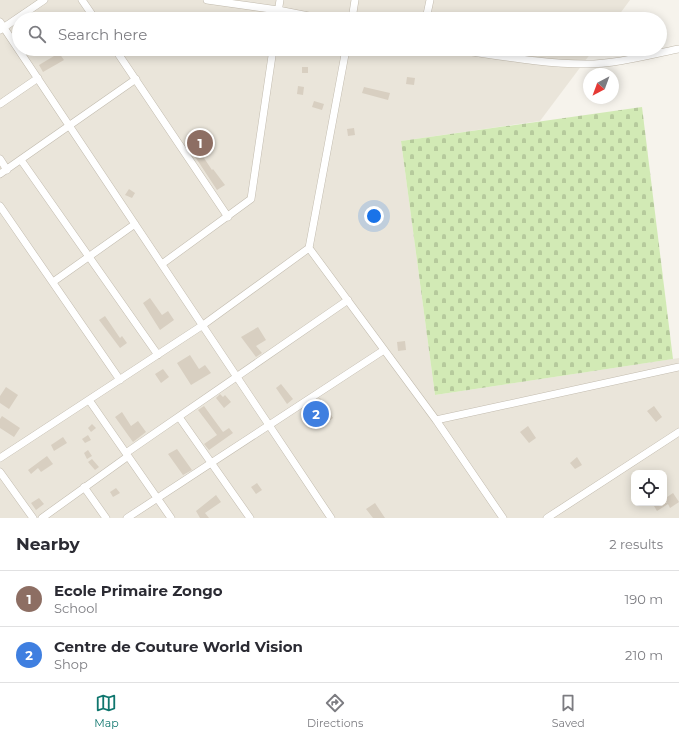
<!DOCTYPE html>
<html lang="en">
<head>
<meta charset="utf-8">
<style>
	body { margin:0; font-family:Montserrat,sans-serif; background:#f2f2f3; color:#2b2b33 }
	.controls { position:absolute; right:12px; bottom:12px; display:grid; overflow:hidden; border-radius:8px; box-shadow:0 2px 10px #0003 }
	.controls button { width:36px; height:36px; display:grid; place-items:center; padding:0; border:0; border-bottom:1px solid #e1e1e2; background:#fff; color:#2b2b33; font:20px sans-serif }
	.compass { position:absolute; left:583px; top:68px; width:36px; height:36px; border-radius:50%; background:#fff; box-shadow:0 2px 10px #0003; rotate:221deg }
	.you { position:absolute; left:374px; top:216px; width:14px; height:14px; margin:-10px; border:3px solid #fff; border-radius:50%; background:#1a73e8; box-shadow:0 0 0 6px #1a73e833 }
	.badge { display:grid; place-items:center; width:26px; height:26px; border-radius:50%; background:#0f766e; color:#fff; font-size:13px; font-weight:700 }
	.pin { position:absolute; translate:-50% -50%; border:2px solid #fff; box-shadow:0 1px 4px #0006 }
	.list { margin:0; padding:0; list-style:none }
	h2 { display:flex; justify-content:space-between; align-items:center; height:52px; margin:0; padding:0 16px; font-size:17px }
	h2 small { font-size:13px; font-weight:400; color:#7c7c81 }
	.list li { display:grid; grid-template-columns:26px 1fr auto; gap:12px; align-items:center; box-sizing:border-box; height:56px; padding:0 16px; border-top:1px solid #e1e1e2 }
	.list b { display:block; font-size:15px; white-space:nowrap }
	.list p { margin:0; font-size:13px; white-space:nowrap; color:#7c7c81 }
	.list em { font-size:13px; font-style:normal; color:#7c7c81 }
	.icon { flex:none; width:22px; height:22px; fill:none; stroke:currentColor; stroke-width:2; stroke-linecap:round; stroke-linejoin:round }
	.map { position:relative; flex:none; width:679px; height:518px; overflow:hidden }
	.search { position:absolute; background:#fff; box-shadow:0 2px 10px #0003; left:12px; right:12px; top:12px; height:44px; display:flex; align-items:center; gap:10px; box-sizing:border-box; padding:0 14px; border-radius:22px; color:#7c7c81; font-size:15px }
	.sheet { height:164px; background:#fff }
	nav { display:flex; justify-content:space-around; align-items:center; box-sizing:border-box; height:56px; border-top:1px solid #e1e1e2; background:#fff; font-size:11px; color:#7c7c81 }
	nav a { display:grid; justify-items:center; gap:2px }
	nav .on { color:#0f766e }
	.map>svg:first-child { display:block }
</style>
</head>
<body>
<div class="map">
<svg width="679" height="518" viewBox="0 0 679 518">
	<defs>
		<pattern id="cemetery-stones" width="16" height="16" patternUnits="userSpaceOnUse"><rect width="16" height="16" fill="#d2eab5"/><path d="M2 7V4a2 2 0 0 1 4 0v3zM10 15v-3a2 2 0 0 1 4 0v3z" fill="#b6ca9c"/></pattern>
	</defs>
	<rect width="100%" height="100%" fill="#f6f3ec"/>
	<path fill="#eae5da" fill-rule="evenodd" d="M0,0H630L616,19H19V49H594L540,121L401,141L435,395L679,358V518H0ZM634,473H664V503H634Z"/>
	<path fill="url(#cemetery-stones)" d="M642,107L673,359L435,395L401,141Z"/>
	<path fill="#d8cfc1" d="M59,53L64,60L43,72L39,65Z
		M302,67H308V73H302Z
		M407,77L415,78L414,85L406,84Z
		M298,86L304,87L303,95L297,94Z
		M364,87L390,93L388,100L362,93Z
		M314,101L324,104L322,110L312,107Z
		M354,128L355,135L348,136L347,129Z
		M196,146L212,170L213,169L225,185L217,190L190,149Z
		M129,189L135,193L132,198L125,195Z
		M150,298L162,315L168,311L174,320L160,330L143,303Z
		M105,316L120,338L122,336L127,343L120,348L99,320Z
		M258,327L266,340L256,346L262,353L256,357L241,337Z
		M405,341L406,350L398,351L397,342Z
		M190,355L199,369L205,365L211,373L191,385L177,363Z
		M163,369L169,377L161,383L155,374Z
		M281,384L293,399L287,404L276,388Z
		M6,387L18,395L9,409L0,403V396Z
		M220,394L223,397L225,395L231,402L224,408L216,398Z
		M320,398L333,418L323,425L319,419L321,417L310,404Z
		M204,406L223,432L229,428L233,433L209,450L204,444L217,435L198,410Z
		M654,406L662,417L656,422L647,411Z
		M122,412L131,426L138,421L146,432L133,442L115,417Z
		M2,416L20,428L14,437L0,428V419Z
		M92,424L96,428L91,432L88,428Z
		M528,426L536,438L529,443L520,432Z
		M88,435L91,440L85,443L82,439Z
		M63,437L67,443L54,451L51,445Z
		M177,449L192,470L183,475L168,454Z
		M88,450L92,456L87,459L84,453Z
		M47,456L53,464L41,472L38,468L31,474L28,470Z
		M577,457L582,465L575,469L570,463Z
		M92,459L99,467L95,470L88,462Z
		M257,483L262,490L256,494L251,487Z
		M116,488L120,493L113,497L110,492Z
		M673,493L679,502L670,508L668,504L657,511L654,506L659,503H667L664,499Z
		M216,495L221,502L205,513L209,518H200L196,511Z
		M39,498L44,504L36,510L31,503Z
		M375,503L385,518H373L366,509Z"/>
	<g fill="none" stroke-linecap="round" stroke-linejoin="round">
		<defs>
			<path id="street" d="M82,0L95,19
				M207,0L278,10L324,19
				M277,19L280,0
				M352,19L355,0
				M426,19L430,0
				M0,22L331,518
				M0,30L44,0
				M115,49L228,217
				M452,49C496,55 541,64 586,64C617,64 648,55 679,49
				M0,104L38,78
				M0,159L7,170
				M21,160L158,355
				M0,174L136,79
				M0,206L120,380
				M309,248L436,420L503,518
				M162,264L251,199L273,49
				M53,282L135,224
				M89,400L171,518
				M179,417L250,518
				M436,420L679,367
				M126,453L348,300
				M0,458L203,325L309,248L346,49
				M0,472L33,518
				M84,487L106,518
				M42,518L127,457
				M127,518L384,350
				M547,518L679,432"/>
		</defs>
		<use href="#street" stroke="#c2bbae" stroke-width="8"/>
		<use href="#street" stroke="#fff" stroke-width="7"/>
	</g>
</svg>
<div class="controls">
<button><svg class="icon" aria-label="locate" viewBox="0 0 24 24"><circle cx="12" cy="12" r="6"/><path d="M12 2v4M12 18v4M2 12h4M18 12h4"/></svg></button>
</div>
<svg class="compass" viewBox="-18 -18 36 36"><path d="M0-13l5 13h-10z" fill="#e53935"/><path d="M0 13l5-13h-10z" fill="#7c7c81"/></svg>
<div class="you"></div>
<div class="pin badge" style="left:200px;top:143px;background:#8d6e63">1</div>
<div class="pin badge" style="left:316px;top:414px;background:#3f7fe0">2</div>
<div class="search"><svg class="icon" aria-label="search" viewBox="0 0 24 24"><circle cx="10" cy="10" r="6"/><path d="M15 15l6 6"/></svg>Search here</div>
</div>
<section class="sheet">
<h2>Nearby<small>2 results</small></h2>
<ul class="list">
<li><span class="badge" style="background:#8d6e63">1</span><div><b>Ecole Primaire Zongo</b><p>School</p></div><em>190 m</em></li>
<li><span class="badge" style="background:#3f7fe0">2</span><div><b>Centre de Couture World Vision</b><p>Shop</p></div><em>210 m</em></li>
</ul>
</section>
<nav>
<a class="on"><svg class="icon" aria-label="map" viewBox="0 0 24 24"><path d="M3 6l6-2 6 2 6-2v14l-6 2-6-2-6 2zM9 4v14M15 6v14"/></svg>Map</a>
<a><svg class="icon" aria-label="directions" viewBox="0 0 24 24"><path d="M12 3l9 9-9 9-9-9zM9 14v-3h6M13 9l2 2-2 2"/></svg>Directions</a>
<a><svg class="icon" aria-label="saved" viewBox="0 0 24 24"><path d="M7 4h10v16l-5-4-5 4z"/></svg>Saved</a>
</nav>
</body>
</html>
